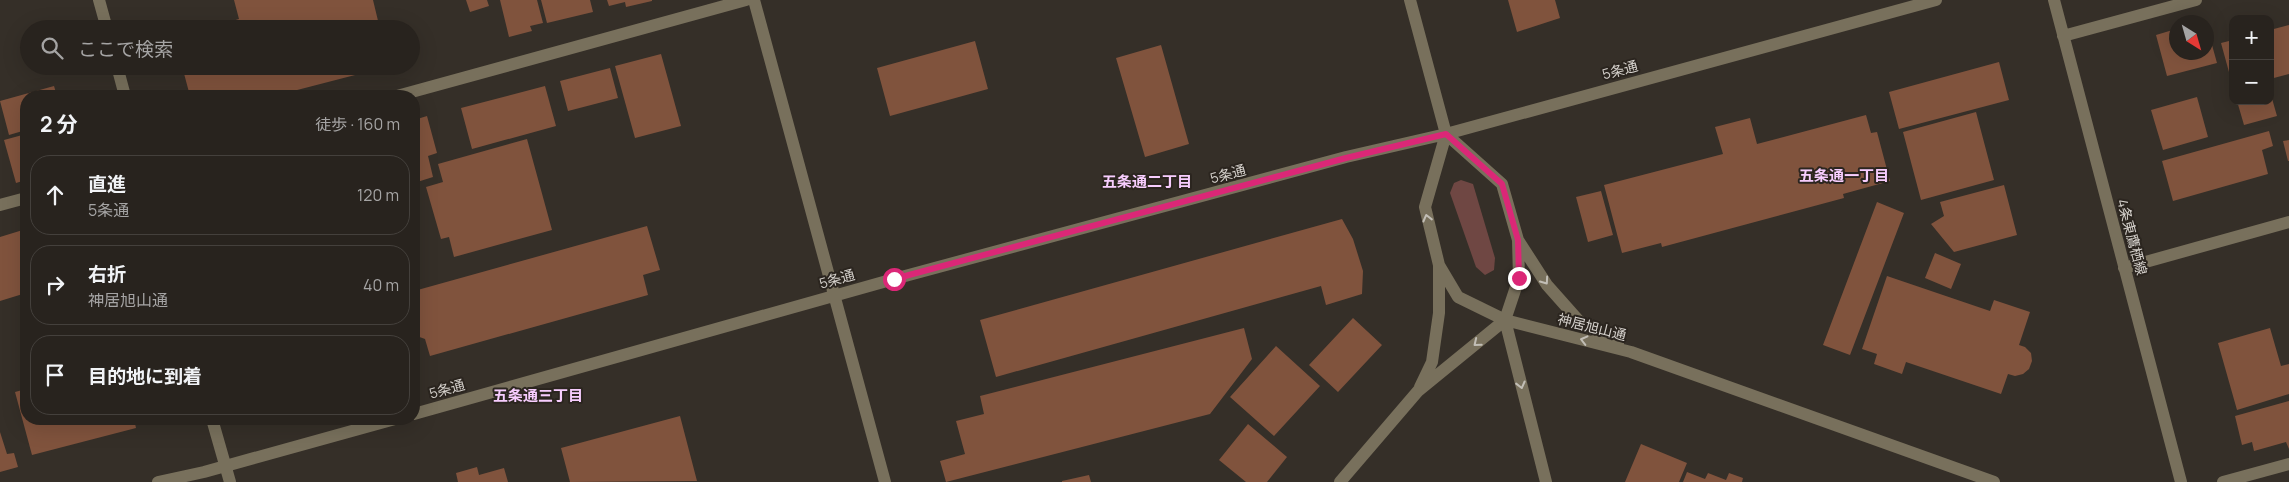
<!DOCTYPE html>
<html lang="ja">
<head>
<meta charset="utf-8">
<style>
	body { margin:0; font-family:Manrope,"Noto Sans JP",sans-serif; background:#302b27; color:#f1f3f6 }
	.controls { position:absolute; right:15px; top:15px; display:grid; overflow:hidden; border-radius:10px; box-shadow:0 5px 20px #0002 }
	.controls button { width:45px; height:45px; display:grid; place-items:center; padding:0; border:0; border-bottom:1px solid #44403c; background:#28231e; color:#f1f3f6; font:25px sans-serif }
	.compass { position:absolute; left:2169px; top:15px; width:45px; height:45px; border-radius:50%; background:#28231e; box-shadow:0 5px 20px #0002; rotate:143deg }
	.stop { position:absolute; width:15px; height:15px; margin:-11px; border:4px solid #db2777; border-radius:50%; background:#fff }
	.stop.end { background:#db2777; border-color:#fff; box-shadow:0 1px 5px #0008 }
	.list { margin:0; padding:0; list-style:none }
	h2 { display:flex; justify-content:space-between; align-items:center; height:65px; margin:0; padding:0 20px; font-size:21px }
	h2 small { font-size:16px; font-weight:400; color:#a5a4a4 }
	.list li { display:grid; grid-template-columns:32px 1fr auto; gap:15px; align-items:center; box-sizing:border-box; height:80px; margin:0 10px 10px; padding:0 10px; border:1px solid #44403c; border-radius:20px }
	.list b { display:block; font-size:19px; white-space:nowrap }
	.list p { margin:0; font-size:16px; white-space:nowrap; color:#a5a4a4 }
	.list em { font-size:16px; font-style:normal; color:#a5a4a4 }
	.icon { flex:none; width:28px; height:28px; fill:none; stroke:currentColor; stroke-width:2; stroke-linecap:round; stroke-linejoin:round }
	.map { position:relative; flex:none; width:2289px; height:482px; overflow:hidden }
	.search { position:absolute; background:#28231e; box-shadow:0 5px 20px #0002; left:20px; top:20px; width:400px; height:55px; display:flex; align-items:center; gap:12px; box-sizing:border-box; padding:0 18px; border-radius:28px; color:#a5a4a4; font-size:19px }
	.panel { position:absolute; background:#28231e; box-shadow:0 5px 20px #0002; left:20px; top:90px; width:400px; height:335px; border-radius:20px }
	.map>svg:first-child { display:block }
</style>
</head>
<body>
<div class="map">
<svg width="2289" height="482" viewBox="0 0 2289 482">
	<rect width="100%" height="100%" fill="#352f28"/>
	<path fill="#6f4743" d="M1461,180L1473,184L1495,258L1494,270L1485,275L1476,267L1450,193L1454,183Z"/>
	<path fill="#80533d" d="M234,0H373L380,29H204L239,19Z
		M466,0H487L489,6L470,12Z
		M500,0H537L543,23L530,26L532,31L509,37Z
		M541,0H590L593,12L547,23Z
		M607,0H652V1L626,7L625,2L609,6Z
		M1508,0H1555L1560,18L1517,32Z
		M2289,25V74L2270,79V30Z
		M2207,27L2217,63L2167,76L2156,35L2176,29V52H2206Z
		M2233,40V83H2232L2221,43Z
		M975,41L988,89L890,116L877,68Z
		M1161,45L1189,144L1145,157L1116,58Z
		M661,54L681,126L635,138L615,66Z
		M1999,62L2009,100L1899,129L1889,92Z
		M182,66H386V67L274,96H190Z
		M610,68L618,98L568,111L560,81Z
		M54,86L57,96H26V130L9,135L0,101Z
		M545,86L556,126L472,149L461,108Z
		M2271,95L2277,116L2244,125L2237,101H2270Z
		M2197,97L2208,137L2163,150L2151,110Z
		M1976,112L1994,180L1921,200L1903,132Z
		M1866,115L1871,133L1877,132L1890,181L1843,194L1844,198L1662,247L1661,243L1622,253L1604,185L1723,154L1715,127L1750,118L1757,144Z
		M427,116L437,153L428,156L433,177L414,183V120Z
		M2269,131L2273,146L2262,150L2268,174L2173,201L2162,161Z
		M26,134V180L16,183L4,140Z
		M527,139L552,230L454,257L449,237L441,239L426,187L443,182L438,164Z
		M2289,140V161H2288L2283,141Z
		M2004,185L2017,235L1954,252L1931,224L1944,216L1940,202Z
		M1601,191L1613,235L1588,242L1576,197Z
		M1877,202L1904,213L1850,355L1823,345Z
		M1342,219L1353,239L1363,271L1362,294L1326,305L1321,286L996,377L980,320Z
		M647,226L660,270L643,275L648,295L430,356L425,339L414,335V316L418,313L414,291Z
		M26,229V293L0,301V237Z
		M1935,253L1961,264L1951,289L1925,278Z
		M1887,276L1990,311L1994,300L2030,312L2019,345L2025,347L2031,353L2032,361L2029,369L2023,374L2015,376L2008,374L2001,394L1906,362L1902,374L1874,364L1877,354L1862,349Z
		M1353,318L1382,345L1338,392L1309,365Z
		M1244,328L1252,359L1210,414L946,482L940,461L965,454L956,421L984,414L980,396Z
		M2270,328L2281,366L2289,364V394L2237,410L2218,343Z
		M1276,346L1320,386L1274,436L1230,397Z
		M26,389V419H134L136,428L32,455L15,392Z
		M2289,401V449L2286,442L2254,451L2252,442L2242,445L2235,416Z
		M680,416L697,481L570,482L561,448Z
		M1248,424L1287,457L1267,482H1246L1219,460Z
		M0,432L7,454L14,453L18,467L0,472Z
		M1641,444L1687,463L1679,482H1625Z
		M477,467L479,475L504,468L508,482H458L456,473Z
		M1687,472L1705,479L1708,473L1726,480L1729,473L1743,478L1742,482H1683Z
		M1089,475L1091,482H1062V481Z"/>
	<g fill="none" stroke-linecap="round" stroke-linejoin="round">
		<path stroke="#78705c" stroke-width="12" d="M99,0L107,29
			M754,0L885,482
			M1410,0L1446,134L1425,207L1439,265V313L1432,362L1420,387
			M2054,0L2181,482
			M2063,36L2196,0
			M117,66L125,96
			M397,96L746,0
			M0,205L26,198
			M1518,240L1547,285L1579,321L1618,344
			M1439,265L1458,297L1505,320L1631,352L1994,482
			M2124,268L2289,222
			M1505,320L1546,482
			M414,414L894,279L1346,157L1446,134L1936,0
			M212,419L230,482
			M158,482L204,472L395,419
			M1340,482L1418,391L1505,320L1519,278L1518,240L1502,184L1446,134
			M2223,482L2289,464"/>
	</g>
	<defs><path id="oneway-chevron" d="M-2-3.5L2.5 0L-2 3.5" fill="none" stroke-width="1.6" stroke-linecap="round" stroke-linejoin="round" transform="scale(1.25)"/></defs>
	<g stroke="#c2beb6">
		<use href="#oneway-chevron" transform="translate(1427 218) rotate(-104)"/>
		<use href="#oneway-chevron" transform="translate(1545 281) rotate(55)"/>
		<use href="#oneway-chevron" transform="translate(1584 340) rotate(-166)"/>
		<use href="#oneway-chevron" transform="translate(1477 343) rotate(141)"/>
		<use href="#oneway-chevron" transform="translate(1521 385) rotate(76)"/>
	</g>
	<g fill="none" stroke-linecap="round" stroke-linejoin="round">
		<path stroke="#db2777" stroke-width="6" d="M894,279L1346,158L1446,134L1502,184L1518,240L1519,278"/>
	</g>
	<g text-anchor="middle" stroke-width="4" stroke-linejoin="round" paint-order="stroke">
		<g font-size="14" fill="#d5d1cc" stroke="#2b251f">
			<text transform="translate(1620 70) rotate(-15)" y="5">5条通</text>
			<text transform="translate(1228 174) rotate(-15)" y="5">5条通</text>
			<text transform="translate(2132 237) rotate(75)" y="5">4条東鷹栖線</text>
			<text transform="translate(837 279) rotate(-16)" y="5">5条通</text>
			<text transform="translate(1592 327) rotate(14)" y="5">神居旭山通</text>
			<text transform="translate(447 389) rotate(-16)" y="5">5条通</text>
		</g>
		<g font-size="15" font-weight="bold" fill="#f7cdfe" stroke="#2b251f">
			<text x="1844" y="181">五条通一丁目</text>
			<text x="1147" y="187">五条通二丁目</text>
			<text x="538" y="401">五条通三丁目</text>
		</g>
	</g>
</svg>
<div class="controls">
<button>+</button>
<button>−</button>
</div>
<svg class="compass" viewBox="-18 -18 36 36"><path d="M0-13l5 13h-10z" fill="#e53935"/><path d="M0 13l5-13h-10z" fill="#a5a4a4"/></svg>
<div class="stop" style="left:894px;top:279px"></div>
<div class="stop end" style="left:1519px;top:278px"></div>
<div class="search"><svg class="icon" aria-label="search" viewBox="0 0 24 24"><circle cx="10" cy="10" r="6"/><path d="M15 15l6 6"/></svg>ここで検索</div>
<section class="panel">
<h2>2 分<small>徒歩 · 160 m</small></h2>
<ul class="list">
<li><svg class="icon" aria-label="ahead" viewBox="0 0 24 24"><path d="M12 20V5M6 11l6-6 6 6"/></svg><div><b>直進</b><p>5条通</p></div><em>120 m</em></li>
<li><svg class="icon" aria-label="right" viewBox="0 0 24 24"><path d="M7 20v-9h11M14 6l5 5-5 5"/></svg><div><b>右折</b><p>神居旭山通</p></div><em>40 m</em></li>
<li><svg class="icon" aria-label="arrive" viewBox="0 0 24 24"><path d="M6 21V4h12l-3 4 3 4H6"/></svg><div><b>目的地に到着</b></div></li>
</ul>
</section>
</div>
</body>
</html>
